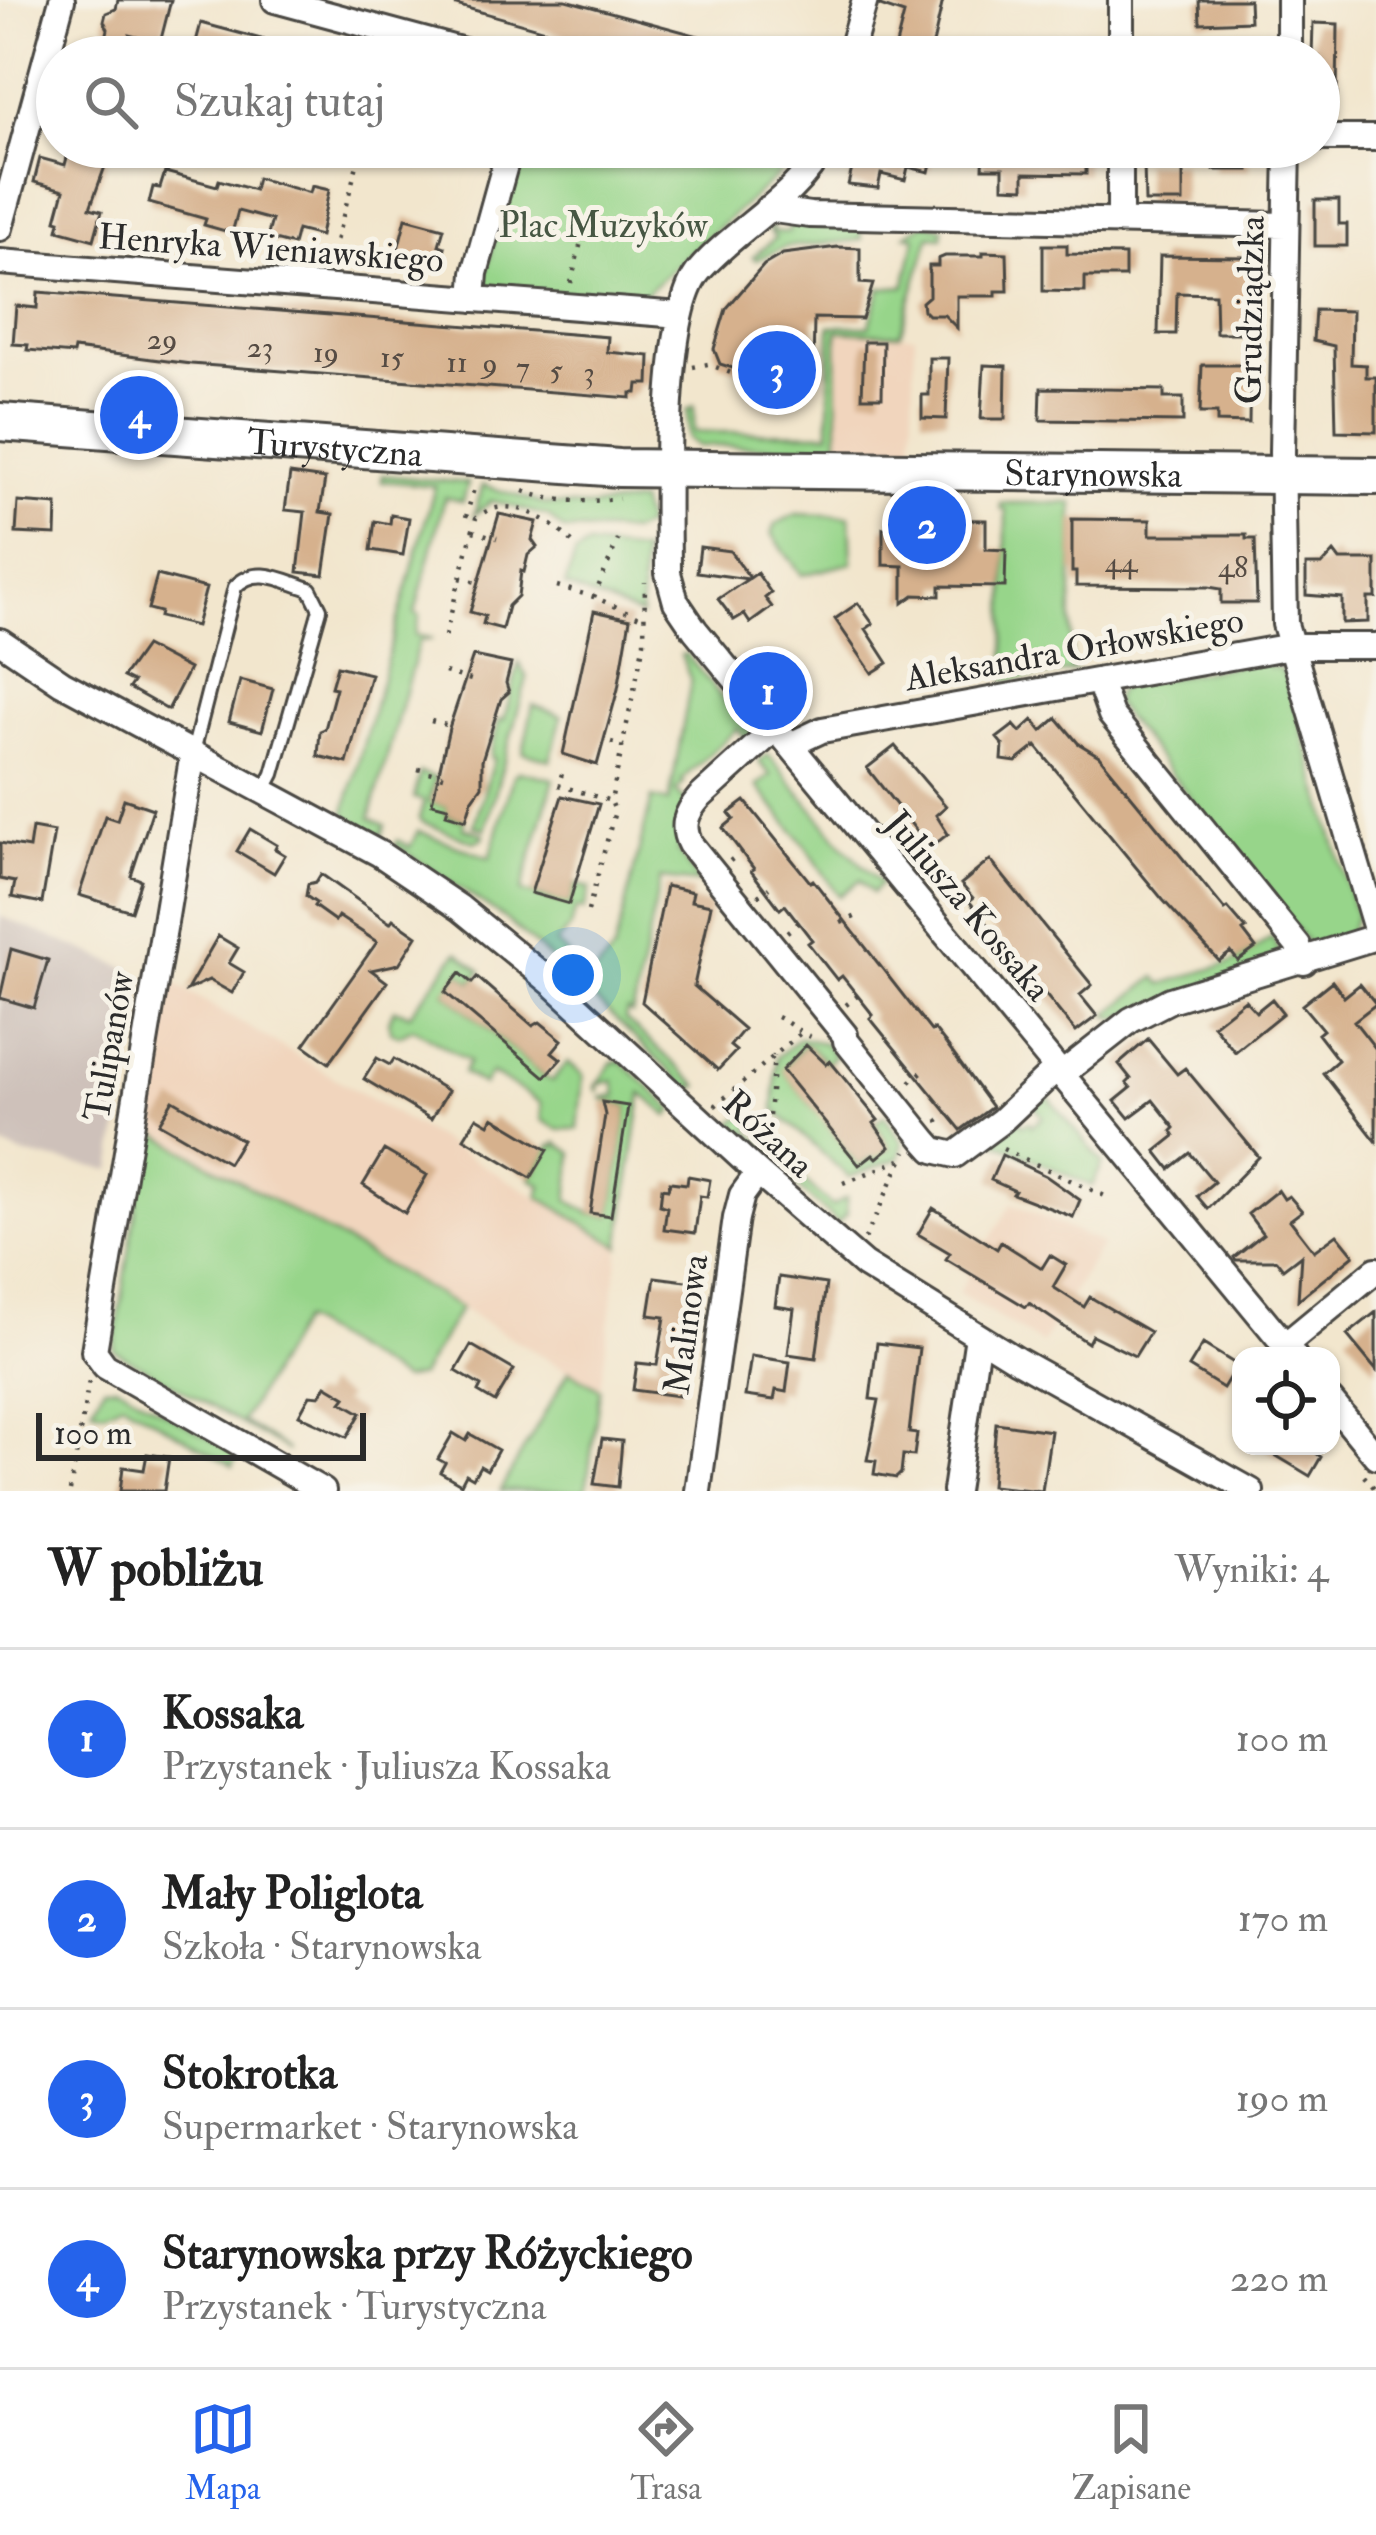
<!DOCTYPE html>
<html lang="pl">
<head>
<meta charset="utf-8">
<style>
	body { margin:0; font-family:"IM FELL Double Pica",serif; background:#f2f2f2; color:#222 }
	.controls { position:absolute; right:36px; bottom:36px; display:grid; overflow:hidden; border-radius:24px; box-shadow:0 3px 9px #0004 }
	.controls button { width:108px; height:108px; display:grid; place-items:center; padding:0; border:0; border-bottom:3px solid #e0e0e0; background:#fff; color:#222; font:60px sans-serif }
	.scale { position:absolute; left:36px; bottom:30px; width:330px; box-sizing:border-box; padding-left:12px; border:6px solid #2b2b2b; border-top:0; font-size:33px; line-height:42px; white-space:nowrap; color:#2b2b2b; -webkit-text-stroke:9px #f7f3e8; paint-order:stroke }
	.you { position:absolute; left:573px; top:975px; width:42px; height:42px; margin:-30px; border:9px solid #fff; border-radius:50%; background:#1a73e8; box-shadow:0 0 0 18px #1a73e833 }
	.badge { display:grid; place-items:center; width:78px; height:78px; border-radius:50%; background:#2563eb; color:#fff; font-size:39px; font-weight:700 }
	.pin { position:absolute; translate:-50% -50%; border:6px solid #fff; box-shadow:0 3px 12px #0006 }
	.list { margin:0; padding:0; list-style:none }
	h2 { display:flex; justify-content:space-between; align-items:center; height:156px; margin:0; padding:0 48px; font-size:51px }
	h2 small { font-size:39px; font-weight:400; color:#767676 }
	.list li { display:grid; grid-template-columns:78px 1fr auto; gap:36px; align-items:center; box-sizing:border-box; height:180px; padding:0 48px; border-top:3px solid #e0e0e0 }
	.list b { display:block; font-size:45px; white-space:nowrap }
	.list p { margin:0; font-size:39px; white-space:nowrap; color:#767676 }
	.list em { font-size:39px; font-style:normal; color:#767676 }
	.icon { flex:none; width:66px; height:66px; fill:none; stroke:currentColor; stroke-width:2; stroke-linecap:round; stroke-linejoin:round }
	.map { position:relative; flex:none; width:1376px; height:1491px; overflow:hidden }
	.search { position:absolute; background:#fff; box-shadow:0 3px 9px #0004; left:36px; right:36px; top:36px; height:132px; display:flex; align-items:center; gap:30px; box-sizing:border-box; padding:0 42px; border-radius:66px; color:#767676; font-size:45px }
	.sheet { height:876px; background:#fff }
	nav { display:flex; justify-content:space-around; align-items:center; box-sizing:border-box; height:168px; border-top:3px solid #e0e0e0; background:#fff; font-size:33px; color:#767676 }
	nav a { display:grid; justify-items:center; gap:6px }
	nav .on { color:#2563eb }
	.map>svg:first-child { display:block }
</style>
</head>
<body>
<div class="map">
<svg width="1376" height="1491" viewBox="0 0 1376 1491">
	<rect width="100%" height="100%" fill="#f7f3e8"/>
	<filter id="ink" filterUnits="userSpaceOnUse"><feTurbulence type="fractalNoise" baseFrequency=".00833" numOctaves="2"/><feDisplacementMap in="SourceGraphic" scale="24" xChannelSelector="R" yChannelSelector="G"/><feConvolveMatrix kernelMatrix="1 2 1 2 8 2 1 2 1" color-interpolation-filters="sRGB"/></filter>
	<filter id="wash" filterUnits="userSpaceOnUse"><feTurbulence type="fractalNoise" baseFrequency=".004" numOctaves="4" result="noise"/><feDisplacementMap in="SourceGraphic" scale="48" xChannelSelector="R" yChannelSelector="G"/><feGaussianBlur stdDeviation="2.7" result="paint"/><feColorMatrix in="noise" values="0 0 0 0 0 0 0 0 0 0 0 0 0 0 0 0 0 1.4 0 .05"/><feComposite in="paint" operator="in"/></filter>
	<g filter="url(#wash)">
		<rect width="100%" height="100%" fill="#f2e6cd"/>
		<path fill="#f1d5bd" d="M837,331L915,335L912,448L838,445Z
			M172,982L620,1246L600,1389L148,1129Z
			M1012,1203L1102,1244L1042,1344L958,1293Z"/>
		<path fill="#cec1ba" d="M0,916L132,970L129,987L140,998L112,1170L21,1154L0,1144Z"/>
		<path fill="#97d58a" stroke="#61805a" stroke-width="3" d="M518,147H765L787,167L634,303L489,288L484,280Z
			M770,222L774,232H789L790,222L860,228L862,240L785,247L756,260L753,257L775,238L769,230Z
			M925,223L943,228L942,237L930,236L900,334L837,331L838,447L698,446L688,438L687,410L694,406V432L829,433L830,326H869L881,288L905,286L916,237L906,235Z
			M382,475L468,483L463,502L445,497L415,613L420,616L415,635L433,639L419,641L370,818L385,825L382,836L346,816L345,811L435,486L382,481Z
			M483,485L543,504L586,507L639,502L646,526L633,532L563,530L548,516L492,501L474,515Z
			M1001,503H1073L1071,669L1076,671L1005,681L1006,510L1001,509Z
			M796,514L850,516L852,563L802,575L772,534L776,524Z
			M588,546L642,552L641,616L565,586L575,555Z
			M686,654L754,737L749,741L737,729L682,779L684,783L676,791L686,801L682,847L677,851L700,883L660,879L635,1002L632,1014L627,1011L625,1019L699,1086L689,1089L575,981L579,977L587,983L614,951L652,798L669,802L691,681L681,655Z
			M1267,660L1268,667L1278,668L1287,678L1356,916L1350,930L1352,936L1315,947L1308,944L1114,703L1116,693L1123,686Z
			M519,663L527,678L485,829L474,826L494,758L490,757L499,720H504Z
			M533,705L562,716L550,760L523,752Z
			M768,754L844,847L881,883L872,893L860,880L839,896L805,845L757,786L771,775L759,762Z
			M519,771L554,779L521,892L569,904L575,884L590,888L584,910L576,908L571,927L556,943L568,955L555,963L504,918L395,845L398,840L410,847L418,831L490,858L513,776Z
			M420,773L435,778L429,802L448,807L446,815L465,821L463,828L484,834L483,838L474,842L422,822L419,818L424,801L414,798Z
			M1272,937L1283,959L1117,1019L1107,1015L1156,977L1162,984L1238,961Z
			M458,952L481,971L472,982L460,973L445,992L544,1077L552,1081L568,1062L583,1075L578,1129H558L542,1120L541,1103L491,1073L483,1085L463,1073L469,1061L413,1028L399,1035L391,1031L389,1021L394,1009L410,1014Z
			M799,1038L825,1043L835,1056L827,1063L805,1044L783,1070L818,1114L822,1113L826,1118L824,1121L838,1139L849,1141L843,1146L859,1165L890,1148L875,1123L884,1115L903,1143L899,1158L849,1177L774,1109L777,1057Z
			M621,1061L674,1110L669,1116L642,1094L620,1246L539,1197L542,1185L531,1179L551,1145L555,1147L557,1143L573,1153L568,1200L590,1213L611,1216L628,1106L601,1098L617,1095L614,1081L598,1084L599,1092L596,1087L612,1063Z
			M1044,1092L1103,1163L1092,1186L992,1140L1017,1118L1023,1125L1029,1122L1032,1126L1043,1117L1034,1105Z
			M749,1114L755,1116L749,1131L832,1206L846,1198L847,1214L838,1223L731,1128L736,1120Z
			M148,1129L460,1308L420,1376L402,1380L301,1320L242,1421L288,1451L114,1350Z
			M569,1371L600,1389L586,1491H500Z
			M117,1385L237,1454L233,1466L123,1402L104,1411L92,1408L104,1386Z"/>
		<g id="blocks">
			<path fill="#d6b18d" d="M118,0H171L160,43L129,35L123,57H102L108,29L104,21L106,13L116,9Z
				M457,0H566L754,51L753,57H641L456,5Z
				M881,0H943L930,57H893L904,14L880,6Z
				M1199,0H1249L1250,21L1200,23Z
				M201,23L306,51L305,57H192Z
				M1313,23L1338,24L1337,99H1319V57H1312Z
				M77,147H112L90,208L102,211L94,240L58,230L60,221L56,220L64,190L34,182L40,158L65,165L69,150L75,152Z
				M874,147L934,150L929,172L908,167L905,180L881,174L878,188L848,185L856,152L872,156Z
				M984,147H1086V174L1024,173V188L1003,187V168H983Z
				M1214,147H1248L1249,170H1214Z
				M1144,163H1183V202H1145Z
				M165,172L217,186L219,180L254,190L257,178L310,193L312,186L329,190L320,236L297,230L293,245L267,238L272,220L238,211L232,233L204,225L206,219L149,203L153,187L160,188Z
				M1315,200H1339V224H1347V246H1315Z
				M406,218L444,228L439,245L445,247L441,265L397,253Z
				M1043,245H1067V254L1125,255V277H1085V292L1043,291Z
				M838,247L860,248V283L873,284L862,319L814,318L813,371L736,369L720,364L714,349L726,309L764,265L783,254Z
				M983,252L1007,253L1008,291H996V296H957V328L944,315H928L923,310L922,302L929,296V266H938V259L945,256H983Z
				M1160,256L1245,257V270H1252L1251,294H1258L1259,333H1216L1215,294L1177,293L1176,334H1158Z
				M38,292L608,337L607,352L650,356L649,384H638L637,393H631V398L191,364L74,349L73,354L27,350L28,345L13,344L16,306L37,308Z
				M1315,310L1352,311L1351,364L1366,365V377H1376V432L1336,431L1334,346L1313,341Z
				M864,342H883L882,397H862Z
				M929,358H948L946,419L922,418V395H929Z
				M984,365L1006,366L1005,419H981Z
				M1202,365H1250L1249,423L1217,422V413H1200Z
				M1041,388L1164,390V398H1183V422L1040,420Z
				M290,474L325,479L320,512L333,514L324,575L298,572L305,512L285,510Z
				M18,502L57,505L56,535L16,533Z
				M499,514L537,522L532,540L537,547L528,555L524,572L521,571L518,596L508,606L502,629L483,624L485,616L470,612Z
				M391,515L409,518L403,555L371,550L375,521L390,524Z
				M913,519L986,520V549L1006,550L1005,587L940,586V596L914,595L903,603V566L883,565V528H894L895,523L913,522Z
				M1072,519L1150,520V535H1246V539H1255L1257,603H1221V589L1209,587L1076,586V572H1072Z
				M700,547L730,551L750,578L757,573L771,593L765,598L772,607L750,623L744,614L734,620L718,599L748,579L697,572Z
				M1334,552L1340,560H1376V598H1368V622L1342,623V598L1306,595V565H1322Z
				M157,575L206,588L196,626L159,617L160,612L148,609Z
				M858,603L873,624L866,629L888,663L872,673L835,619Z
				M594,611L630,619L618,689L597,765L563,754Z
				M145,646L189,669L168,710L129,688L133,682L123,677Z
				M473,656L511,664L506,683L509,692L501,699L482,760V786L472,800L466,820L446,814L448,807L432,803L449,728Z
				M337,666L371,674L347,763L318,756L320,731L325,729L336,688L331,687Z
				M240,680L273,689L262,731L229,722Z
				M1057,718L1078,743L1099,756L1225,910L1228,908L1246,929L1243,931L1256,948L1238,961L1231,952L1219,961L1163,900L1036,746L1016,762L1002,760L1003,745L997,738L1014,725L1020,732L1033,720L1042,731Z
				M895,746L946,806L936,815L948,834L930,848L867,768Z
				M562,796L599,804L569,904L531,893Z
				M124,799L153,809L131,876L141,880L131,911L79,895L105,816L117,820Z
				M745,801L810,882L813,880L931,1031L934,1029L946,1044L992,1107L961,1130L870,1018L873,1015L842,976L837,980L808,943L812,940L785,905L780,909L751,871L754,869L723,828L734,819L729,813Z
				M32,828L54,832L42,903L12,897L15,882L0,879V843L29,848Z
				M250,829L277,845L275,849L285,855L274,873L237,851Z
				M990,860L1092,985L1080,995L1097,1016L1076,1032L969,901L973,898L961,884Z
				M321,874L390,923L393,919L417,936L399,964L371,970L387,982L329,1063L304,1045L377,942L338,916L335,921L314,906L316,903L306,896L308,884L316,882Z
				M666,886L693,892L691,901L711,905L694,986L744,1029L730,1046L736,1051L718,1070L642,1002Z
				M218,936L238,948L229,963L244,972L232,993L209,980L187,990Z
				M11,949L48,960L34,1008L0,998Z
				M460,973L472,983L477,977L533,1026L540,1022L562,1040L552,1052L561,1059L545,1077L445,992Z
				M1332,981L1344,997L1360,984L1376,1004L1354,1021L1376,1049V1141L1323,1073L1338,1060L1318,1034L1323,1030L1302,1005Z
				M1272,999L1283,1013L1235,1052L1213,1025L1245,1000L1256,1012Z
				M1148,1039L1177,1074L1185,1068L1259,1157L1208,1209L1197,1196L1214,1182L1190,1153L1170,1169L1156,1151L1175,1136L1172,1131L1175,1128L1153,1100L1129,1118L1115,1101L1131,1088L1127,1083L1131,1079L1119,1064Z
				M806,1045L826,1064L830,1061L878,1120L874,1123L890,1147L877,1158L873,1154L859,1165L782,1070Z
				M377,1058L390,1065L394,1059L448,1091L431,1119L364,1079Z
				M173,1100L242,1140L228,1163L159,1123Z
				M602,1102L628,1106L611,1216L590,1213L605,1115Z
				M477,1117L489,1124L493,1117L548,1150L531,1178L464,1138Z
				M384,1150L427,1175L405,1213L363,1185Z
				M1002,1155L1046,1176L1080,1200L1073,1217L1013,1194L1015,1191L991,1180Z
				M688,1176L710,1180L707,1197L700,1196L695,1233L664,1229L667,1207L660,1205L662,1188L668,1189L670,1182L687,1184Z
				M1278,1190L1284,1199L1289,1196L1302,1211L1290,1220L1314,1251L1337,1234L1354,1255L1298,1300L1301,1255L1283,1269L1276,1260H1236L1234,1257L1263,1234L1248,1214Z
				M933,1208L997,1249L1001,1242L1042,1268L1050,1255L1066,1265L1053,1287L1084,1307L1090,1297L1150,1332L1135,1356L1092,1335L1088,1343L1029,1303L1026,1307L946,1259L950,1253L918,1234Z
				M655,1277L694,1282L679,1396L633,1390L637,1363L657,1365L665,1317L649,1315Z
				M779,1277L826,1284L816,1358L788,1354L794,1309L775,1306Z
				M1376,1312V1370L1347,1335Z
				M877,1343L919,1348L909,1433L917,1434L914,1456L903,1455L901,1473L896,1478L874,1474L876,1461L867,1460L879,1400L870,1399Z
				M1203,1344L1237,1365L1223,1388L1189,1367Z
				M471,1345L514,1370L495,1402L478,1392L481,1386L456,1371Z
				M751,1356L790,1362L786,1392L776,1390L774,1400L745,1396Z
				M326,1385L346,1397L342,1402L361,1413L347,1437L299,1415L310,1395L320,1396Z
				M996,1423L1051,1431L1042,1491L991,1486Z
				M453,1433L466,1441L470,1434L498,1450L487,1470L480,1466L473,1478L466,1474L461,1484L440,1472L445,1463L438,1459Z
				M602,1439L622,1441L618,1487L594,1484Z
				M1260,1446H1308L1321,1457L1310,1476Z
				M147,1454L169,1457L164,1491H120L123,1467L144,1470Z"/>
		</g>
	</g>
	<g filter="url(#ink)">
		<use href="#blocks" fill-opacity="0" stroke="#494743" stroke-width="3"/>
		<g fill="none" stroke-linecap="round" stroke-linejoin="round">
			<defs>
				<path id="lane" d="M193,752L235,587C256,564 284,581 310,589L320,609L273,774L264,791"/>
				<path id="street" d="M275,0L486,57
					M849,57L865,0
					M1121,57V0
					M1289,57V0
					M1319,138H1376
					M823,147C796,199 737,227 699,271C661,316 668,509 668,573L676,602L695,630L1294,1356
					M1288,147L1282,452L1285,624L1376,929
					M767,209L810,215L1286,225
					M1120,219V147
					M0,228L62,0
					M0,262L680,315
					M473,299L475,273L510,147
					M0,641L62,683L380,854L460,908L553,984L758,1173L864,1265L1017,1360L1251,1491
					M1099,682L1111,715L1298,946L1304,962
					M776,728L699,798C686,813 681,826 690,844L845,1035
					M790,745L822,730L1292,646H1376
					M193,753L94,1351L105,1366L323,1491
					M846,1041L926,1141L934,1150L955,1155L1001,1121L1057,1068
					M1062,1074L1131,1020L1170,1000L1376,937
					M1285,1345L1376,1270
					M1331,1401L1376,1456
					M698,1491L736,1218L742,1195L758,1173
					M955,1491L978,1336"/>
				<g id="secondary">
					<path id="s1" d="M0,422L619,468L1376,476"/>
				</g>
			</defs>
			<use href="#lane" stroke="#494743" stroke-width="18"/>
			<use href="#street" stroke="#494743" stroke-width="30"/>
			<use href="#secondary" stroke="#494743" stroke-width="42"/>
			<path stroke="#494743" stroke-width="4.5" stroke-dasharray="3 9" stroke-linecap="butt" d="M330,263L362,147
				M571,283L581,242
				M693,367L708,364L731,373L776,374L777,370
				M524,491C555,503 586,502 619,499
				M466,517L475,485
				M473,531L497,538
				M460,578L477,582
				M557,586L594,597L644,619
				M594,597L618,540
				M445,636L476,518C507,492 548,518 572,542
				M445,672L471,680
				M431,721L453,727
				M611,742L624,746
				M418,769L444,776
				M562,774L558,785L611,801
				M730,861L745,849
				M758,896L769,888
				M588,911L615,811L611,801L644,642L645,582
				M841,923L859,915
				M787,932L802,920
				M846,1005L861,993
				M777,1017C792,1024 803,1036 818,1039
				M910,1082L924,1070
				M715,1106L802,1032
				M769,1116L774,1055
				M937,1122L952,1110
				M1003,1149L1107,1197
				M843,1183L901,1160
				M865,1239L906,1151
				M1364,1476L1376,1490
				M70,1491L89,1380"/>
			<use href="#lane" stroke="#fff" stroke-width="12"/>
			<use href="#street" stroke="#fff" stroke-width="24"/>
			<use href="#secondary" stroke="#fff" stroke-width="36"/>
		</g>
	</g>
	<g text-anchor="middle" stroke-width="10" stroke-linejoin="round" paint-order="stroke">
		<g font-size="30" fill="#564c44">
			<text x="162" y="349">29</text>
			<text x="260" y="357">23</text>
			<text x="326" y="362">19</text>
			<text x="392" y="367">15</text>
			<text x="457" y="372">11</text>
			<text x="490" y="373">9</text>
			<text x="523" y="377">7</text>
			<text x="556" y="380">5</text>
			<text x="589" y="382">3</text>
			<text x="1121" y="572">44</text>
			<text x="1233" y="577">48</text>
		</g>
		<g font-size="36" fill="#465643" stroke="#f7f3e8">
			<text x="603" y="237">Plac Muzyków</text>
		</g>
		<g font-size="36" fill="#2b2b2b" stroke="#f7f3e8">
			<text transform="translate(271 247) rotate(4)" y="13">Henryka Wieniawskiego</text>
			<text transform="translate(1249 310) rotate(-89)" y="13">Grudziądzka</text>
			<text dy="13" stroke="none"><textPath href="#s1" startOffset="336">Turystyczna</textPath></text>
			<text dy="13" stroke="none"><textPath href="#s1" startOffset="1095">Starynowska</textPath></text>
			<text transform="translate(1074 648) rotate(-10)" y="13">Aleksandra Orłowskiego</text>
			<text transform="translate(969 905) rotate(50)" y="13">Juliusza Kossaka</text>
			<text transform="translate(108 1046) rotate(-80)" y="13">Tulipanów</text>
			<text transform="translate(769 1133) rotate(43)" y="13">Różana</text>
			<text transform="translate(685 1324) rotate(-82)" y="13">Malinowa</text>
		</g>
	</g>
</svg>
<div class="controls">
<button><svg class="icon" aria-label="locate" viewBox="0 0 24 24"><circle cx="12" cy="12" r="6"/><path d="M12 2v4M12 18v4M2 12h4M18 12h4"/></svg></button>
</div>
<div class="scale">100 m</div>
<div class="you"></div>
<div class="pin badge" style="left:768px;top:691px">1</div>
<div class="pin badge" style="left:927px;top:525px">2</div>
<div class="pin badge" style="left:777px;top:370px">3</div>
<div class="pin badge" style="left:139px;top:415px">4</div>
<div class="search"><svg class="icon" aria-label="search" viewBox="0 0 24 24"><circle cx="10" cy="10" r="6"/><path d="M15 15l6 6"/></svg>Szukaj tutaj</div>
</div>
<section class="sheet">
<h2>W pobliżu<small>Wyniki: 4</small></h2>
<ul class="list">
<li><span class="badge">1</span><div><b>Kossaka</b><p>Przystanek · Juliusza Kossaka</p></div><em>100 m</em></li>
<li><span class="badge">2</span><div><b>Mały Poliglota</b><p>Szkoła · Starynowska</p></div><em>170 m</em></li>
<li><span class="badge">3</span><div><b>Stokrotka</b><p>Supermarket · Starynowska</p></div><em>190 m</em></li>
<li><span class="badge">4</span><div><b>Starynowska przy Różyckiego</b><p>Przystanek · Turystyczna</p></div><em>220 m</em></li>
</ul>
</section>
<nav>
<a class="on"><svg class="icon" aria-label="map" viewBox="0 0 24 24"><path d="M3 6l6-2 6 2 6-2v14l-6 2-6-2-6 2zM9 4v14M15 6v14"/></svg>Mapa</a>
<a><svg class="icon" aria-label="directions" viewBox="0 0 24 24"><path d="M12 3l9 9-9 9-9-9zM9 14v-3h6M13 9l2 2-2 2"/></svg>Trasa</a>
<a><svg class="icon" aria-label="saved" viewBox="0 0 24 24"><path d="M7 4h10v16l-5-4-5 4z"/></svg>Zapisane</a>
</nav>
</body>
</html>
